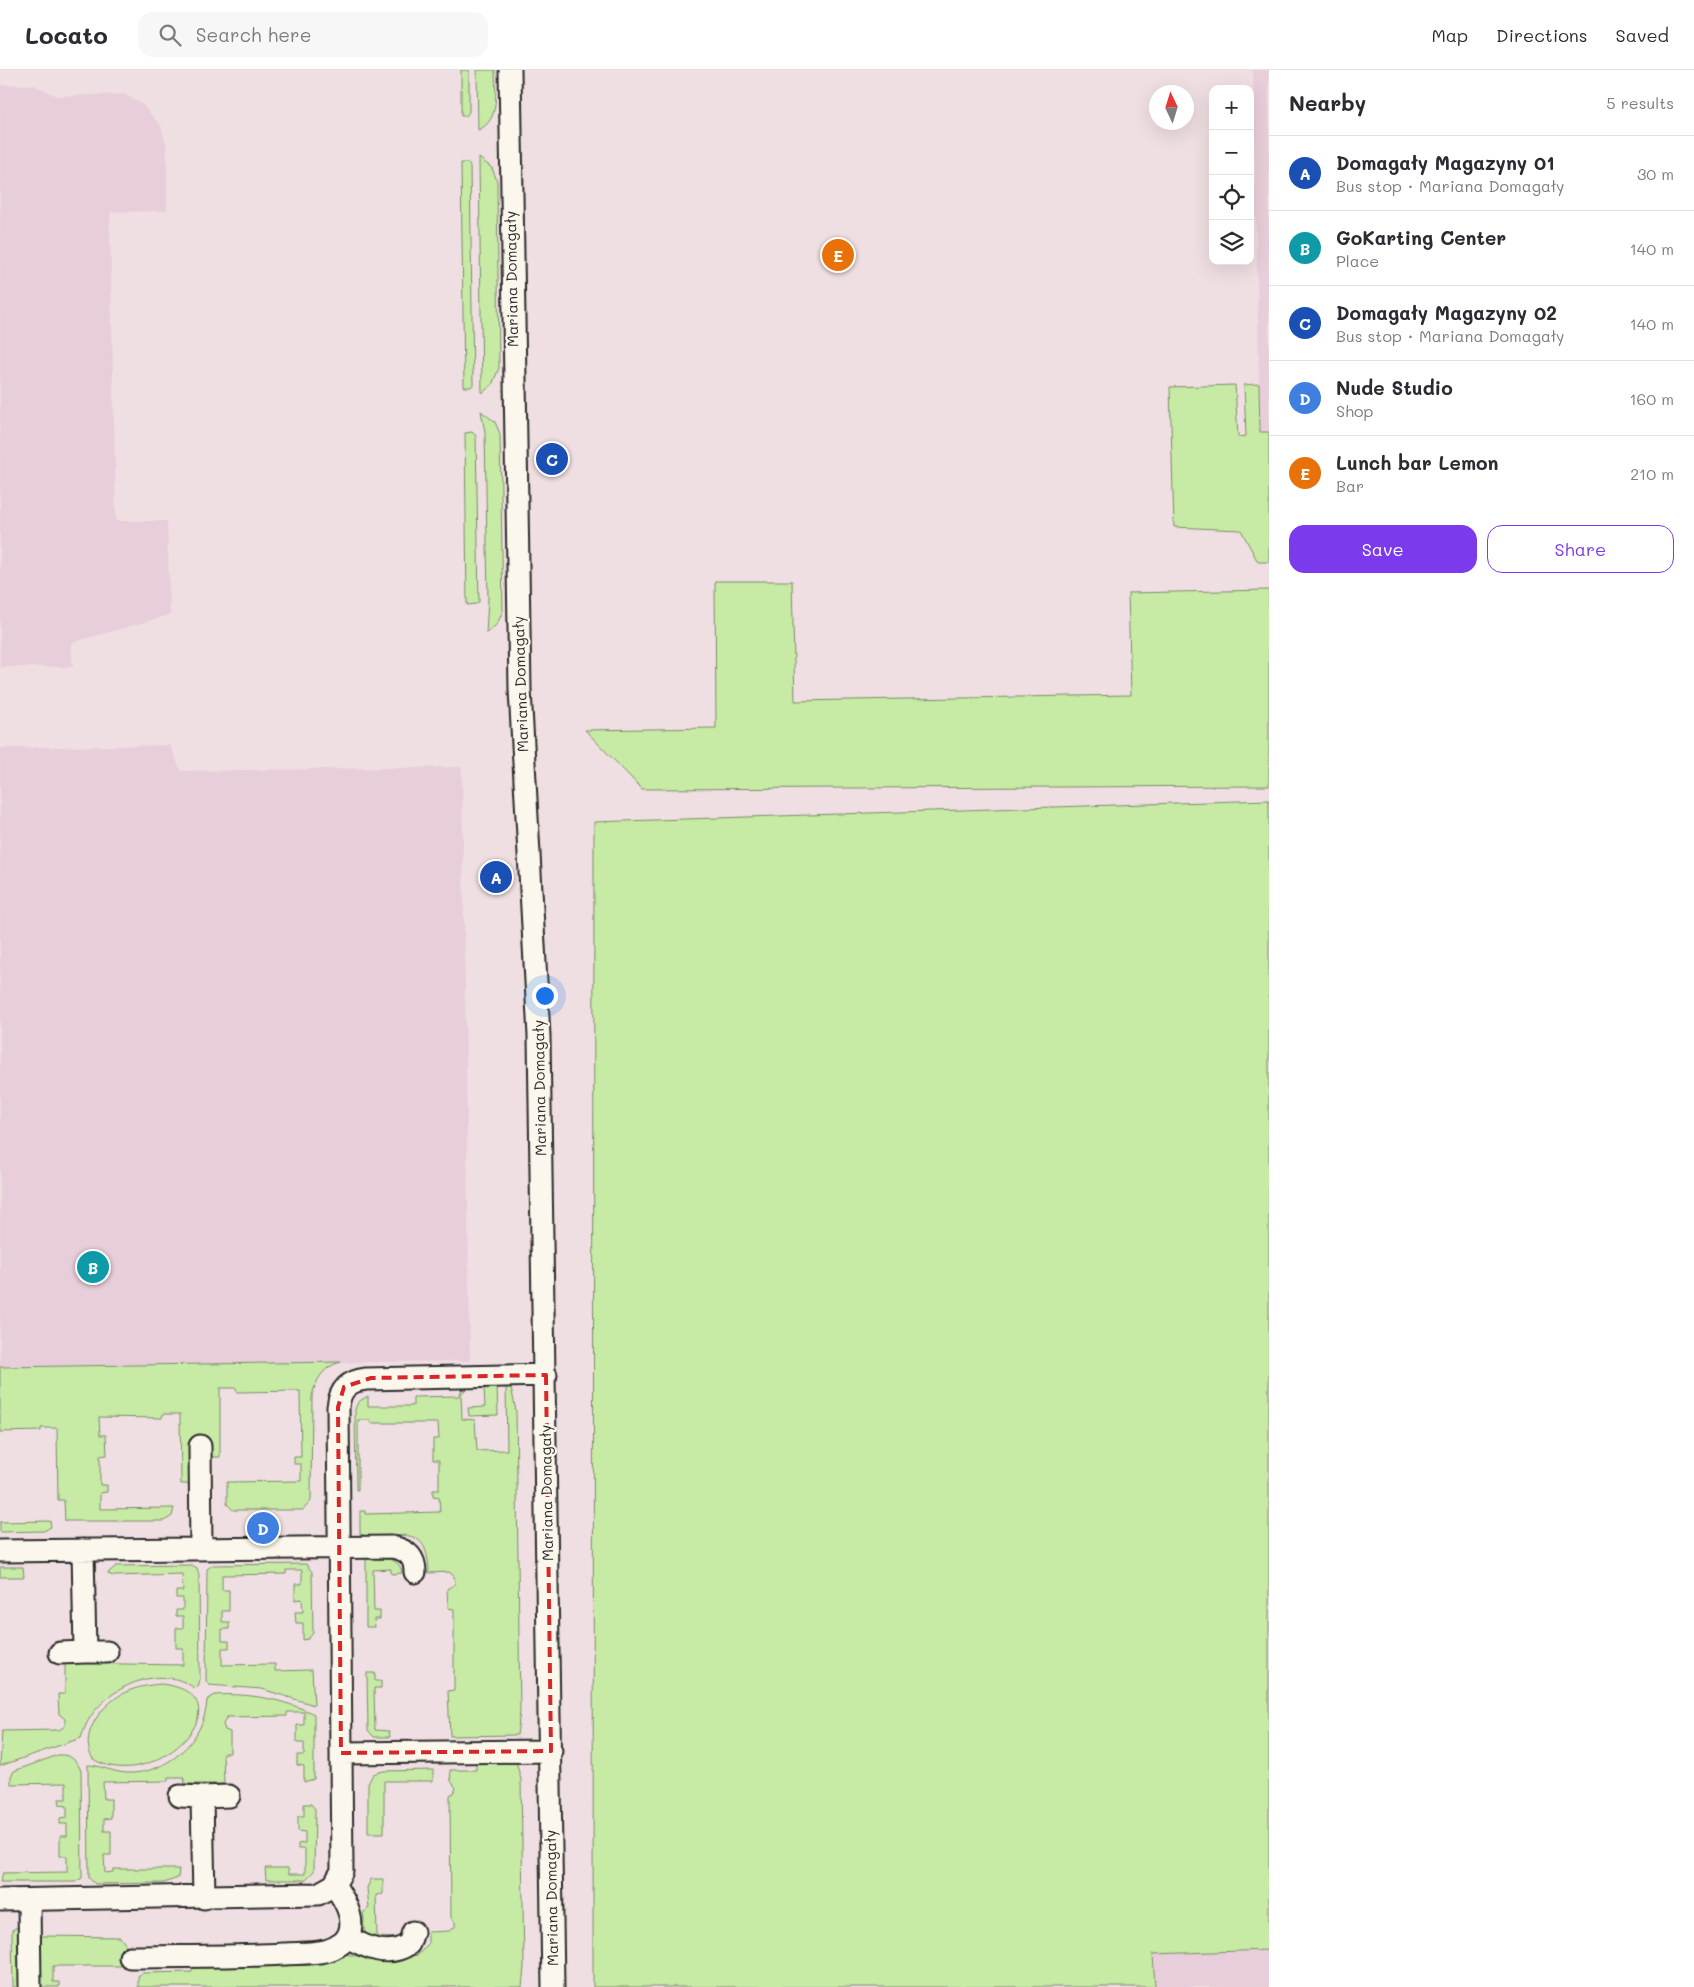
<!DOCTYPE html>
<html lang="en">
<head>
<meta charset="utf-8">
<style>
	body { margin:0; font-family:Mali,sans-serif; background:#f7f7f7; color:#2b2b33 }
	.controls { position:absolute; right:15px; top:15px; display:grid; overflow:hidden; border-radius:10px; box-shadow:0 5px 20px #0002 }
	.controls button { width:45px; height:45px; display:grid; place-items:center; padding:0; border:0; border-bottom:1px solid #e1e1e2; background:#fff; color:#2b2b33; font:25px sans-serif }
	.compass { position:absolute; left:1149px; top:15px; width:45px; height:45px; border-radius:50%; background:#fff; box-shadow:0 5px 20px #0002; rotate:356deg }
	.you { position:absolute; left:544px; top:925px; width:18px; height:18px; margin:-12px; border:4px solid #fff; border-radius:50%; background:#1a73e8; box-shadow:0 0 0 8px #1a73e833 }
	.badge { display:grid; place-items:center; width:32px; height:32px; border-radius:50%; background:#7c3aed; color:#fff; font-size:16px; font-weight:700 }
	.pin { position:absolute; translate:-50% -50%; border:2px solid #fff; box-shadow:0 1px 5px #0006 }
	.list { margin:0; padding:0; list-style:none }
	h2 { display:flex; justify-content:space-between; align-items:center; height:65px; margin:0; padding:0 20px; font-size:21px }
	h2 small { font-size:16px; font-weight:400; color:#7c7c81 }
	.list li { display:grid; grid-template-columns:32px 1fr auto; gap:15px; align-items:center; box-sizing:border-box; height:75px; padding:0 20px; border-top:1px solid #e1e1e2 }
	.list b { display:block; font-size:19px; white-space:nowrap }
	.list p { margin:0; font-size:16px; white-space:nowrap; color:#7c7c81 }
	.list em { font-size:16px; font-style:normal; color:#7c7c81 }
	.actions { display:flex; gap:10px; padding:15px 20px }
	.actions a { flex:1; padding:11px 0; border:1px solid #7c3aed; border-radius:15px; text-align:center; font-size:18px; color:#7c3aed }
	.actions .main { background:#7c3aed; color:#fff }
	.icon { flex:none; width:28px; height:28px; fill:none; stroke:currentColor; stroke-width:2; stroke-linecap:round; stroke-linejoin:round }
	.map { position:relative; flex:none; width:1269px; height:1917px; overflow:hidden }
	header { display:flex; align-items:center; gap:30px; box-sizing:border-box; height:70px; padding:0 25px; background:#fff; border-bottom:1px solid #e1e1e2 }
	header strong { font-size:24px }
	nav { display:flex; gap:28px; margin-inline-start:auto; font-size:18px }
	.search { width:350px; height:45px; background:#f7f7f7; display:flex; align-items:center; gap:12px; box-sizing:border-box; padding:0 18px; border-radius:15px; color:#7c7c81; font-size:19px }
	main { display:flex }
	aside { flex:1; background:#fff }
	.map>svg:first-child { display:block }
</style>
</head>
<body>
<header>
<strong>Locato</strong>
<div class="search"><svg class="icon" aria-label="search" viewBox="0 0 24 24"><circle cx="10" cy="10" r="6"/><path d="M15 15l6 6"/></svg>Search here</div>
<nav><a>Map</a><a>Directions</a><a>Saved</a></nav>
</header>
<main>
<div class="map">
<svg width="1269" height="1917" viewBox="0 0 1269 1917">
	<rect width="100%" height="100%" fill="#f0dfe2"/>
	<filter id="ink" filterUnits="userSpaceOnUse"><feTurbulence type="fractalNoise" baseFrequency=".02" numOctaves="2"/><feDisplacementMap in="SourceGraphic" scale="10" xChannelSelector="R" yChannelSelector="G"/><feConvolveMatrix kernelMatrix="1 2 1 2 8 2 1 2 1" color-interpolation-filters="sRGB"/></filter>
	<g filter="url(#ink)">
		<path fill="#e8ceda" d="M1253,0H1269V362L1260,363Z
			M0,15H34L57,26L124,24L142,34L161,56L167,77V141L111,142L110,154L116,451H167L170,545L71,573L73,597H0Z
			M170,675L181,701L462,697L470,1291L0,1297V678Z
			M1269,1880V1917H1155L1153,1884Z"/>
		<path fill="#c7eba5" stroke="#798b68" d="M461,0H469V42L466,46H461Z
			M477,0H495C495,21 501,50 478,60Z
			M479,88L492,98L497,111L499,298L492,315L482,323Z
			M461,93H468L470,96L473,315L471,317H464Z
			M1259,314L1260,362H1269V492H1258L1241,460L1174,457L1170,317L1235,315L1238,367L1246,366L1244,315Z
			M481,341L495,352L500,364L503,541L497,554L486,564L488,529L485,362Z
			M472,362L476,366L479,532L476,534L467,535L465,363Z
			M715,511H792L795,631L1131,625L1128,523L1269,520V716L642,719L585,660L716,658Z
			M1269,730V1880L1153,1884L1155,1917H593L594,752Z
			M341,1292C324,1296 316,1309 312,1326L311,1431L303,1440H233L227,1434V1412L301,1411V1394H294V1387H301L300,1321L237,1322L236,1318H220V1387H211V1373L189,1374V1414H181L180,1344H163L162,1348L99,1347L100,1365H106L107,1385L100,1386V1415H107V1422L100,1423V1439L174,1438L172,1446L164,1451H65L64,1430H58L57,1358H41V1361L0,1362V1297Z
			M467,1316H497L498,1345L469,1346L468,1338L485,1337L484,1317L467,1318L461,1324L462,1349L475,1350L477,1381L507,1380L506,1316L511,1317L516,1341L520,1641L517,1665L450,1666L448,1621L454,1620V1539L448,1538L447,1519L455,1514L454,1506L449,1502L429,1503C428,1443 388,1476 360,1464V1441H365V1444L440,1442L439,1427L433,1426V1420H439V1390H433V1369H439L438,1353H371L370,1350H358V1420H356L355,1339L358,1332L368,1326V1336H413V1327L459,1326L462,1319Z
			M50,1451L51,1457L44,1461L0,1462V1452Z
			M366,1489C379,1487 400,1486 402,1503L391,1504V1499L373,1500L374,1541H380V1549H374L375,1557H366Z
			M306,1494L312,1502L313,1563L308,1569L303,1570V1553H296L295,1542H303L302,1529L295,1530V1514H302V1500H286V1504L222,1505V1520H229V1541H222V1552H229V1559H222V1571H229V1578H222V1595L275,1594V1601L312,1600L314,1635L262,1619L209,1615L206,1611L207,1499L213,1495Z
			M192,1495L197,1498L199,1505L200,1609L198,1617L194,1618C162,1593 111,1616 91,1646C86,1653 84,1660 81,1668L0,1696L2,1661L59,1660L65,1656V1649L59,1644L58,1624H65V1593L183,1595V1578H176V1558H183V1546H176V1540H183V1528H176V1521H183L182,1504L114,1506L108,1504L109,1502L116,1496Z
			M0,1497H23L24,1507H0Z
			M367,1603H375V1611H381V1618H374L375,1660L389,1661L390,1667H374L368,1660Z
			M161,1614C253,1624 156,1727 93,1689C77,1664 104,1632 126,1622C137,1617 149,1615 161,1614Z
			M215,1625C249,1623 283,1629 314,1644V1709L304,1712V1696L297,1695V1685H304V1673H297V1655H304V1642H287V1646L227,1647L223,1654L225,1660L230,1662V1683H223L224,1714H185L184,1707H168V1711L103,1712L104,1729H111V1748L104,1749V1761H111V1785H104L105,1803L113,1802V1799H179L178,1808L164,1813L95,1814L89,1808L88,1695C99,1695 113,1702 126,1703C166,1705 205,1671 207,1630Z
			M58,1685C70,1684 77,1690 81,1701L82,1808L75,1812H0L3,1803L67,1802V1786H60V1766H67V1754H60V1748L67,1747V1736L60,1735L59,1729H66V1713L11,1714V1706L14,1701Z
			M476,1691H516L521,1710L524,1897L522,1917H138V1906L143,1903L192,1902V1896L335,1888L345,1884L373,1889L418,1885L428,1874V1862L449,1861L455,1857V1852L451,1848L450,1725L454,1723L456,1718L451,1711L450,1700H476Z
			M433,1700V1711H384V1763H368V1714L373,1704L383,1701Z
			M304,1734H311L315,1739L314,1801L305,1810H266L265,1798H288L289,1804H305V1779H298V1774L305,1773V1762L298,1761V1746H304Z
			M371,1809H383V1824L376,1825L377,1867L398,1868V1870C387,1874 368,1873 364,1859C363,1853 365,1848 363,1843L369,1838L367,1818Z
			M19,1856V1917H13L12,1860Z
			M41,1866L120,1867L126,1875L127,1896H53V1912H59V1917H41Z"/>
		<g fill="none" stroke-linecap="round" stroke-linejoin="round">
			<defs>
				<path id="minor" d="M510,0L520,620L539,966L553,1917
					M200,1376L201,1479
					M0,1481L392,1477C407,1480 415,1486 415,1502
					M85,1582H107
					M60,1583L85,1582L83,1480
					M341,1683L338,1337C340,1319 348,1311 366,1309L546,1305
					M180,1726L202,1727L204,1828
					M202,1727L229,1726
					M0,1830L318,1824L334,1815L342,1801L341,1683L551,1681
					M29,1830L30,1917
					M347,1867C367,1878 388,1888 409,1874L413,1862
					M130,1887C181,1886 233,1887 283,1884C297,1883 312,1884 325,1881C330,1880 338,1876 342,1873C361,1857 345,1830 334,1815"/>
			</defs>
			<use href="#minor" stroke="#2b2b2b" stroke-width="25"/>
			<use href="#minor" stroke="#fbf7ec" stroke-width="21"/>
		</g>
	</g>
	<path fill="none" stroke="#d62828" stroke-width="4" stroke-dasharray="10 6" stroke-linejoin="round" d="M546,1305L551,1681L341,1683L338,1337L344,1317L371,1308Z"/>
	<g text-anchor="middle" stroke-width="4.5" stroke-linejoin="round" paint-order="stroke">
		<g font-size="15" fill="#2b2b2b" stroke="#fbf7ec">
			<text transform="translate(512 209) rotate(-91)" y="5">Mariana Domagały</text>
			<text transform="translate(521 614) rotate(-92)" y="5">Mariana Domagały</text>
			<text transform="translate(540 1018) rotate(-91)" y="5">Mariana Domagały</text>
			<text transform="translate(547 1423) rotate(-91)" y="5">Mariana Domagały</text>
			<text transform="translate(552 1828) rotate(-91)" y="5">Mariana Domagały</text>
		</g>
	</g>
</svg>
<div class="controls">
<button>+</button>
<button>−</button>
<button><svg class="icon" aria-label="locate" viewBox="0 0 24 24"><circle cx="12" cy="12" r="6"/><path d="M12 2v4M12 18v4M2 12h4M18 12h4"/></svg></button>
<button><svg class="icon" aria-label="layers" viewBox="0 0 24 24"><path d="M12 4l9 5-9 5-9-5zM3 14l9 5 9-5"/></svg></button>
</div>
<svg class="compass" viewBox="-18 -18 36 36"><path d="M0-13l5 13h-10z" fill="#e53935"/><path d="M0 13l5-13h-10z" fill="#7c7c81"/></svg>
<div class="you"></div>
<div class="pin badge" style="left:496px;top:807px;background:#1a4fb4">A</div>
<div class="pin badge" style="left:93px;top:1197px;background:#0f9aa8">B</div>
<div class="pin badge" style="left:552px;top:389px;background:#1a4fb4">C</div>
<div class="pin badge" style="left:263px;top:1458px;background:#3f7fe0">D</div>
<div class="pin badge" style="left:838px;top:185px;background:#e8710a">E</div>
</div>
<aside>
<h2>Nearby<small>5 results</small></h2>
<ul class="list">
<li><span class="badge" style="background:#1a4fb4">A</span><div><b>Domagały Magazyny 01</b><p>Bus stop · Mariana Domagały</p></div><em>30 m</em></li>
<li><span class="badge" style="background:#0f9aa8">B</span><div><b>GoKarting Center</b><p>Place</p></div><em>140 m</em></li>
<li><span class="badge" style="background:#1a4fb4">C</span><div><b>Domagały Magazyny 02</b><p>Bus stop · Mariana Domagały</p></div><em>140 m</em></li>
<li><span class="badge" style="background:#3f7fe0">D</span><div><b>Nude Studio</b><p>Shop</p></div><em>160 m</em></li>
<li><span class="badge" style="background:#e8710a">E</span><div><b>Lunch bar Lemon</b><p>Bar</p></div><em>210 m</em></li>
</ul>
<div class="actions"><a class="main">Save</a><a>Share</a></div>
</aside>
</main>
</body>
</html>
